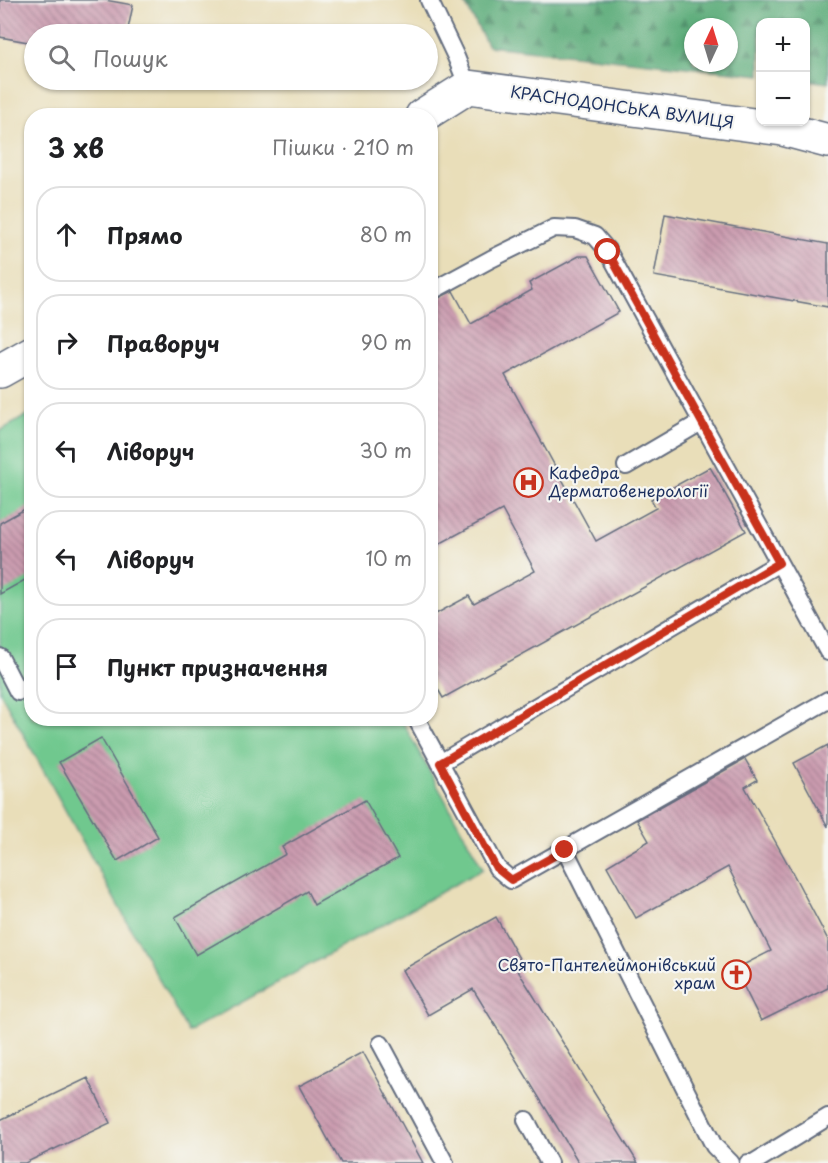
<!DOCTYPE html>
<html lang="uk">
<head>
<meta charset="utf-8">
<style>
	body { margin:0; font-family:"Playpen Sans",sans-serif; background:#f2f2f2; color:#202124 }
	.controls { position:absolute; right:18px; top:18px; display:grid; overflow:hidden; border-radius:12px; box-shadow:0 2px 4px #0004 }
	.controls button { width:54px; height:54px; display:grid; place-items:center; padding:0; border:0; border-bottom:2px solid #e0e0e0; background:#fff; color:#202124; font:30px sans-serif }
	.compass { position:absolute; left:684px; top:18px; width:54px; height:54px; border-radius:50%; background:#fff; box-shadow:0 2px 4px #0004; rotate:4deg }
	.stop { position:absolute; width:18px; height:18px; margin:-14px; border:4px solid #c8321e; border-radius:50%; background:#fff }
	.stop.end { background:#c8321e; border-color:#fff; box-shadow:0 2px 6px #0008 }
	.list { margin:0; padding:0; list-style:none }
	h2 { display:flex; justify-content:space-between; align-items:center; height:78px; margin:0; padding:0 24px; font-size:26px }
	h2 small { font-size:20px; font-weight:400; color:#757577 }
	.list li { display:grid; grid-template-columns:39px 1fr auto; gap:18px; align-items:center; box-sizing:border-box; height:96px; margin:0 12px 12px; padding:0 12px; border:2px solid #e0e0e0; border-radius:24px }
	.list b { display:block; font-size:22px; white-space:nowrap }
	.list em { font-size:20px; font-style:normal; color:#757577 }
	.icon { flex:none; width:33px; height:33px; fill:none; stroke:currentColor; stroke-width:2; stroke-linecap:round; stroke-linejoin:round }
	.map { position:relative; flex:none; width:828px; height:1163px; overflow:hidden }
	.search { position:absolute; background:#fff; box-shadow:0 2px 4px #0004; left:24px; top:24px; width:414px; height:66px; display:flex; align-items:center; gap:15px; box-sizing:border-box; padding:0 21px; border-radius:33px; color:#757577; font-size:22px }
	.panel { position:absolute; background:#fff; box-shadow:0 2px 4px #0004; left:24px; top:108px; width:414px; height:618px; border-radius:24px }
	.map>svg:first-child { display:block }
</style>
</head>
<body>
<div class="map">
<svg width="828" height="1163" viewBox="0 0 828 1163">
	<defs>
		<pattern id="forest-firs" width="22" height="20" patternUnits="userSpaceOnUse" patternTransform="scale(1.5)"><rect width="22" height="20" fill="#5bac79"/><path d="M5 1l3.5 6h-7zM16 11l3.5 6h-7z" fill="#4a8c66"/></pattern>
		<pattern id="building-back-hatch" width="6" height="6" patternUnits="userSpaceOnUse" patternTransform="scale(1.5)"><rect width="6" height="6" fill="#cb9baf"/><path d="M-1 5l2 2M0 0l6 6M5-1l2 2" fill="none" stroke="#a47f92"/></pattern>
	</defs>
	<rect width="100%" height="100%" fill="#f6f6f2"/>
	<filter id="ink" filterUnits="userSpaceOnUse"><feTurbulence type="fractalNoise" baseFrequency=".0167" numOctaves="2"/><feDisplacementMap in="SourceGraphic" scale="12" xChannelSelector="R" yChannelSelector="G"/><feConvolveMatrix kernelMatrix="1 2 1 2 8 2 1 2 1" color-interpolation-filters="sRGB"/></filter>
	<filter id="wash" filterUnits="userSpaceOnUse"><feTurbulence type="fractalNoise" baseFrequency=".008" numOctaves="4" result="noise"/><feDisplacementMap in="SourceGraphic" scale="24" xChannelSelector="R" yChannelSelector="G"/><feGaussianBlur stdDeviation="1.35" result="paint"/><feColorMatrix in="noise" values="0 0 0 0 0 0 0 0 0 0 0 0 0 0 0 0 0 1.4 0 .05"/><feComposite in="paint" operator="in"/></filter>
	<g filter="url(#wash)">
		<rect width="100%" height="100%" fill="#e9deb9"/>
		<path fill="#6fc88e" stroke="#457c76" stroke-width="1.5" d="M31,413L32,718L401,719L483,869L188,1032L0,692V431Z"/>
		<path fill="url(#forest-firs)" stroke="#3b6e6c" stroke-width="1.5" fill-rule="evenodd" d="M463,0H828V83L806,80V22H760V75L488,46ZM693,27H729V63H693Z"/>
		<g id="blocks">
			<path fill="url(#building-back-hatch)" d="M0,0H105L133,5L127,34H34V43L0,37Z
				M665,214L828,244V307L654,276Z
				M579,256H588L619,312L505,375L596,541L656,508L651,499L710,467L746,531L443,698L430,676V617L469,596L474,604L535,571L502,510L430,549V302L453,291L471,324L532,290L529,283Z
				M32,505V576L0,594V523Z
				M101,738L158,837L117,861L59,762Z
				M828,745V827L794,763Z
				M745,759L757,780L745,787L789,866L828,940V988L761,1021L735,969L771,951L728,867L636,918L607,866L649,841L637,820Z
				M365,800L398,858L314,905L307,891L196,955L175,917L286,854L282,847Z
				M496,917L521,962L515,966L638,1163H579L473,989L428,1015L402,970Z
				M363,1052L423,1163H341L299,1086Z
				M88,1078L110,1123L25,1163H0V1120Z"/>
		</g>
	</g>
	<g filter="url(#ink)">
		<use href="#blocks" fill-opacity="0" stroke="#636c7e" stroke-width="1.5"/>
		<g fill="none" stroke-linecap="round" stroke-linejoin="round">
			<defs>
				<path id="lane" d="M429,0L456,57L468,87
					M430,292L491,259L554,228L575,229L595,236L608,251L828,652
					M626,466L701,422
					M0,657L18,692L32,684
					M416,718L497,868L511,880L828,700
					M440,763L779,563
					M565,850L714,1146L731,1163
					M381,1044L445,1163
					M526,1120L549,1163
					M748,1163H753L828,1117"/>
				<path id="street" d="M422,116L468,87L783,129L828,141
					M0,371L32,353"/>
			</defs>
			<use href="#lane" stroke="#636c7e" stroke-width="20"/>
			<use href="#street" stroke="#636c7e" stroke-width="36"/>
			<use href="#lane" stroke="#fff" stroke-width="16"/>
			<use href="#street" stroke="#fff" stroke-width="33"/>
		</g>
	</g>
	<g fill="none" stroke-linecap="round" stroke-linejoin="round" filter="url(#ink)">
		<path stroke="#c8321e" stroke-width="8" d="M565,850L511,880L496,868L440,763L779,563L608,252"/>
	</g>
	<defs>
		<symbol id="hospital-ring" viewBox="-11 -11 22 22"><circle r="9.5" fill="#f6f6f2" stroke="#c8321e" stroke-width="1.5"/><path d="M-5-5h3v3.5h4V-5h3V5h-3V1.5h-4V5h-3Z" fill="#c8321e"/></symbol>
		<symbol id="church-ring" viewBox="-11 -11 22 22"><circle r="9.5" fill="#f6f6f2" stroke="#c8321e" stroke-width="1.5"/><path d="M-1.2-6h2.4v3.5h3.3v2.4h-3.3V6h-2.4V-.1h-3.3v-2.4h3.3Z" fill="#c8321e"/></symbol>
	</defs>
	<g fill-rule="evenodd">
		<use href="#hospital-ring" x="512" y="466" width="33" height="33"/>
		<use href="#church-ring" x="720" y="958" width="33" height="33"/>
	</g>
	<g text-anchor="middle" stroke-width="4.5" stroke-linejoin="round" paint-order="stroke">
		<g font-size="16" fill="#1b2f5e" stroke="#f6f6f2">
			<text transform="translate(622 107) rotate(8)" y="6">КРАСНОДОНСЬКА ВУЛИЦЯ</text>
		</g>
		<g font-size="16" fill="#1b2f5e" stroke="#f6f6f2" text-anchor="start">
			<text x="549" y="479">Кафедра<tspan x="549" dy="18">Дерматовенерології</tspan></text>
			<text x="716" y="971" text-anchor="end">Свято-Пантелеймонівський<tspan x="716" dy="18">храм</tspan></text>
		</g>
	</g>
</svg>
<div class="controls">
<button>+</button>
<button>−</button>
</div>
<svg class="compass" viewBox="-18 -18 36 36"><path d="M0-13l5 13h-10z" fill="#e53935"/><path d="M0 13l5-13h-10z" fill="#757577"/></svg>
<div class="stop" style="left:608px;top:252px"></div>
<div class="stop end" style="left:565px;top:850px"></div>
<div class="search"><svg class="icon" aria-label="search" viewBox="0 0 24 24"><circle cx="10" cy="10" r="6"/><path d="M15 15l6 6"/></svg>Пошук</div>
<section class="panel">
<h2>3 хв<small>Пішки · 210 m</small></h2>
<ul class="list">
<li><svg class="icon" aria-label="ahead" viewBox="0 0 24 24"><path d="M12 20V5M6 11l6-6 6 6"/></svg><div><b>Прямо</b></div><em>80 m</em></li>
<li><svg class="icon" aria-label="right" viewBox="0 0 24 24"><path d="M7 20v-9h11M14 6l5 5-5 5"/></svg><div><b>Праворуч</b></div><em>90 m</em></li>
<li><svg class="icon" aria-label="left" viewBox="0 0 24 24"><path d="M17 20v-9H6M10 6l-5 5 5 5"/></svg><div><b>Ліворуч</b></div><em>30 m</em></li>
<li><svg class="icon" aria-label="left" viewBox="0 0 24 24"><path d="M17 20v-9H6M10 6l-5 5 5 5"/></svg><div><b>Ліворуч</b></div><em>10 m</em></li>
<li><svg class="icon" aria-label="arrive" viewBox="0 0 24 24"><path d="M6 21V4h12l-3 4 3 4H6"/></svg><div><b>Пункт призначення</b></div></li>
</ul>
</section>
</div>
</body>
</html>
